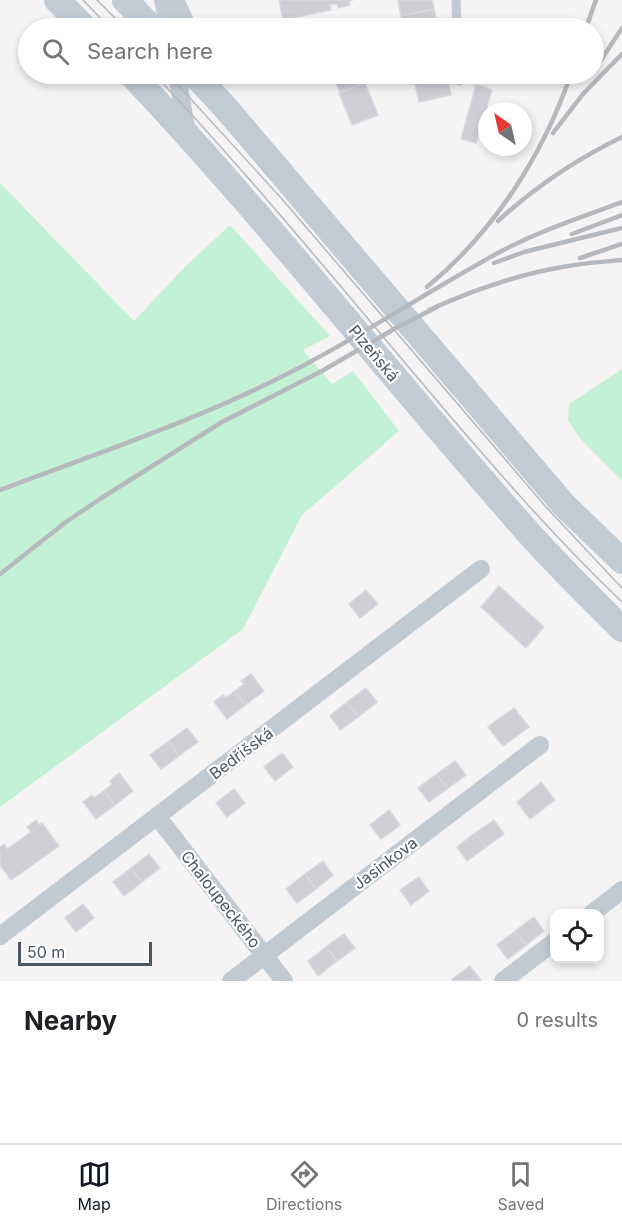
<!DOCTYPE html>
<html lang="en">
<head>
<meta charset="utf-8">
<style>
	body { margin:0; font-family:Inter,sans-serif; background:#f6f6f6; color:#202124 }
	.controls { position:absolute; right:18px; bottom:18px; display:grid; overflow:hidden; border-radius:12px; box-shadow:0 3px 9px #0003 }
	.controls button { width:54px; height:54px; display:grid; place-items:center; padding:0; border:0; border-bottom:2px solid #e0e0e0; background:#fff; color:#202124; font:30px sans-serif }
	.compass { position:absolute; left:478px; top:102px; width:54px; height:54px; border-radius:50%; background:#fff; box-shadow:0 3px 9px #0003; rotate:326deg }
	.scale { position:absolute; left:18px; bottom:15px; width:134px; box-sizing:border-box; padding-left:6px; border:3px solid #4a5661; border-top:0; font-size:16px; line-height:21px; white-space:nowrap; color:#4a5661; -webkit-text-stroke:4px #fff; paint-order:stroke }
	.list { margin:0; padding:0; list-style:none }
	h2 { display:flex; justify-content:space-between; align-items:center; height:78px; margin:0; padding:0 24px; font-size:26px }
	h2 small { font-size:20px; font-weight:400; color:#757577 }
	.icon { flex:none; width:33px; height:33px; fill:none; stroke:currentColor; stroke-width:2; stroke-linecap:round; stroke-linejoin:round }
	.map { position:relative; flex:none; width:622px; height:981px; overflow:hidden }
	.search { position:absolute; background:#fff; box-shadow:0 3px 9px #0003; left:18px; right:18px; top:18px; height:66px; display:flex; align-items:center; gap:15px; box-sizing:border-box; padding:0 21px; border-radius:33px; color:#757577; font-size:22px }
	.sheet { height:162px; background:#fff }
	nav { display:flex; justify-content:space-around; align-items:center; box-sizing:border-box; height:84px; border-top:2px solid #e0e0e0; background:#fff; font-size:16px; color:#757577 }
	nav a { display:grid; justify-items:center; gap:3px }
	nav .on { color:#111827 }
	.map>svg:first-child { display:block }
</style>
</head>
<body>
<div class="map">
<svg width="622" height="981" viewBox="0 0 622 981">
	<rect width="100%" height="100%" fill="#f5f3f3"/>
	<path fill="#c3f1d5" d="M0,183L134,321L185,267L230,225L330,336L303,350L332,384L353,371L399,431L302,515L243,629L0,807Z
		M622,369V481L579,437L568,420L569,404Z"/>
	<path fill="#cdcfd5" stroke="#d7d9de" stroke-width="1.5" d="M279,0H353L349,1L350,5L338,8L337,4L330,5L331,10L283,20Z
		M398,0H432L434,9L401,16Z
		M434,9L438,28H404L401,16Z
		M332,74H362L365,82L340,92Z
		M413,74H447L451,95L419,102Z
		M365,83L378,115L352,125L339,93Z
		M476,85L492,90L476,143L461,139Z
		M499,586L544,627L526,648L481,607Z
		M366,590L378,604L360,618L349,604Z
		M251,674L264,691L245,705L235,691L244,684L241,681Z
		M366,688L377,702L358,717L347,702Z
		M235,691L245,705L227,719L214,702L223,695L225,698Z
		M347,702L358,717L340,730L330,716Z
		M514,708L529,727L503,746L488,727Z
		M187,728L198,742L179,756L169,741Z
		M169,741L179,756L161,769L150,755Z
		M282,753L293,767L275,781L264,767Z
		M455,761L466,775L447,789L437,774Z
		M119,773L133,791L115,805L104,791L112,784L110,781Z
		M437,774L447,789L429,802L418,788Z
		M541,782L555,800L530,819L517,802Z
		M234,789L245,803L227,817L216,803Z
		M104,791L115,805L96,819L83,802L92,795L94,798Z
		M389,810L400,825L381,839L370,825Z
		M36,820L39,825L42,823L59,846L11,880L0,865V847L4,844L7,849L31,832L27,827Z
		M494,820L504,834L486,847L475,833Z
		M475,833L486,847L467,861L457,847Z
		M149,854L160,868L142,882L131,868Z
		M323,861L333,875L316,889L305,874Z
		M131,868L142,882L124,896L113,882Z
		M305,874L316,889L297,903L286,889Z
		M419,877L429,891L411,905L400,890Z
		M83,904L94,918L76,932L65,918Z
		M534,917L544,931L526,945L515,931Z
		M515,931L526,945L508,959L497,945Z
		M344,934L355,948L337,961L326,947Z
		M326,947L337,961L318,976L308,961Z
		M470,966L481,980L453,981L452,979Z"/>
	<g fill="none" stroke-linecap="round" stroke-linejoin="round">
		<path stroke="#c1cad2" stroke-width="9" d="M456,0L457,28
			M458,74L459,81"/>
		<path stroke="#c1cad2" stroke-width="18" d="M163,0L169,28
			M175,0L188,28
			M177,74L187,134
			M157,816L284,981
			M591,914L622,890
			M0,936L481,569
			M231,981L540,745
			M503,981L554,942"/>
		<path stroke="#c1cbd6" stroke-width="26" d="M57,0L85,28
			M125,0L152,28
			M131,74C269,220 393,380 527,531C557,565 590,597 622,629
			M194,74L224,106L563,504L622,561"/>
		<path stroke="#b5b8bd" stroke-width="1.5" d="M83,0L110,28
			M97,0L125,28
			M154,74C257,183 352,301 450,416C505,480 561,544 622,602
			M168,74L282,199L546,507L622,588"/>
		<path stroke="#b5b8bd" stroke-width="4.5" d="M586,28L596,0
			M594,71L622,28
			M553,133L583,94L622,54
			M498,221C535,187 577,159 622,137
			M572,234L622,215
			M580,258L622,244
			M494,263L524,252L622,228
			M427,287C494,232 543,155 571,74
			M429,310C471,291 516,275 562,267C582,263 602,262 622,260
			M0,490C98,453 198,420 291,372C361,336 427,292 496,254C536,232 579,218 622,202
			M0,574L66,522L100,499L222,422L322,371L396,328L437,307"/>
	</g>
	<g text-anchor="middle" stroke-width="4.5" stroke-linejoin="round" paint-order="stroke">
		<g font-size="16" fill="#4a5661" stroke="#fff">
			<text transform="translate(374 353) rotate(50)" y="6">Plzeňská</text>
			<text transform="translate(241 753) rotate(-37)" y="6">Bedřišská</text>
			<text transform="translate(385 863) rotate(-37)" y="6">Jasinkova</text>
			<text transform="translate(221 899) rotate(52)" y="6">Chaloupeckého</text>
		</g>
	</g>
</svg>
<div class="controls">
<button><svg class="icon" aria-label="locate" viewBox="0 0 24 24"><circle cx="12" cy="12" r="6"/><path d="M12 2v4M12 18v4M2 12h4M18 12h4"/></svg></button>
</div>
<svg class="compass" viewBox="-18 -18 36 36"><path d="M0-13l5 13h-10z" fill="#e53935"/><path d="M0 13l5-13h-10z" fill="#757577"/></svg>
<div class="scale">50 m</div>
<div class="search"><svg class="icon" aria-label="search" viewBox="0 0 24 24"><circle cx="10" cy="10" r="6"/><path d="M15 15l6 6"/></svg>Search here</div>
</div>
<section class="sheet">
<h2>Nearby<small>0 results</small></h2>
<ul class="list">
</ul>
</section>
<nav>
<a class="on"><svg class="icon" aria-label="map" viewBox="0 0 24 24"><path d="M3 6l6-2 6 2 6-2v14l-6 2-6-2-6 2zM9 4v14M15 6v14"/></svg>Map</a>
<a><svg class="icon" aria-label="directions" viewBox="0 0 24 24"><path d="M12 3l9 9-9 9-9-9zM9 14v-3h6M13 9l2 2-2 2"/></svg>Directions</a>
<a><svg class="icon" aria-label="saved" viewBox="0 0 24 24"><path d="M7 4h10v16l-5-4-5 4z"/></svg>Saved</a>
</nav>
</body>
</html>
